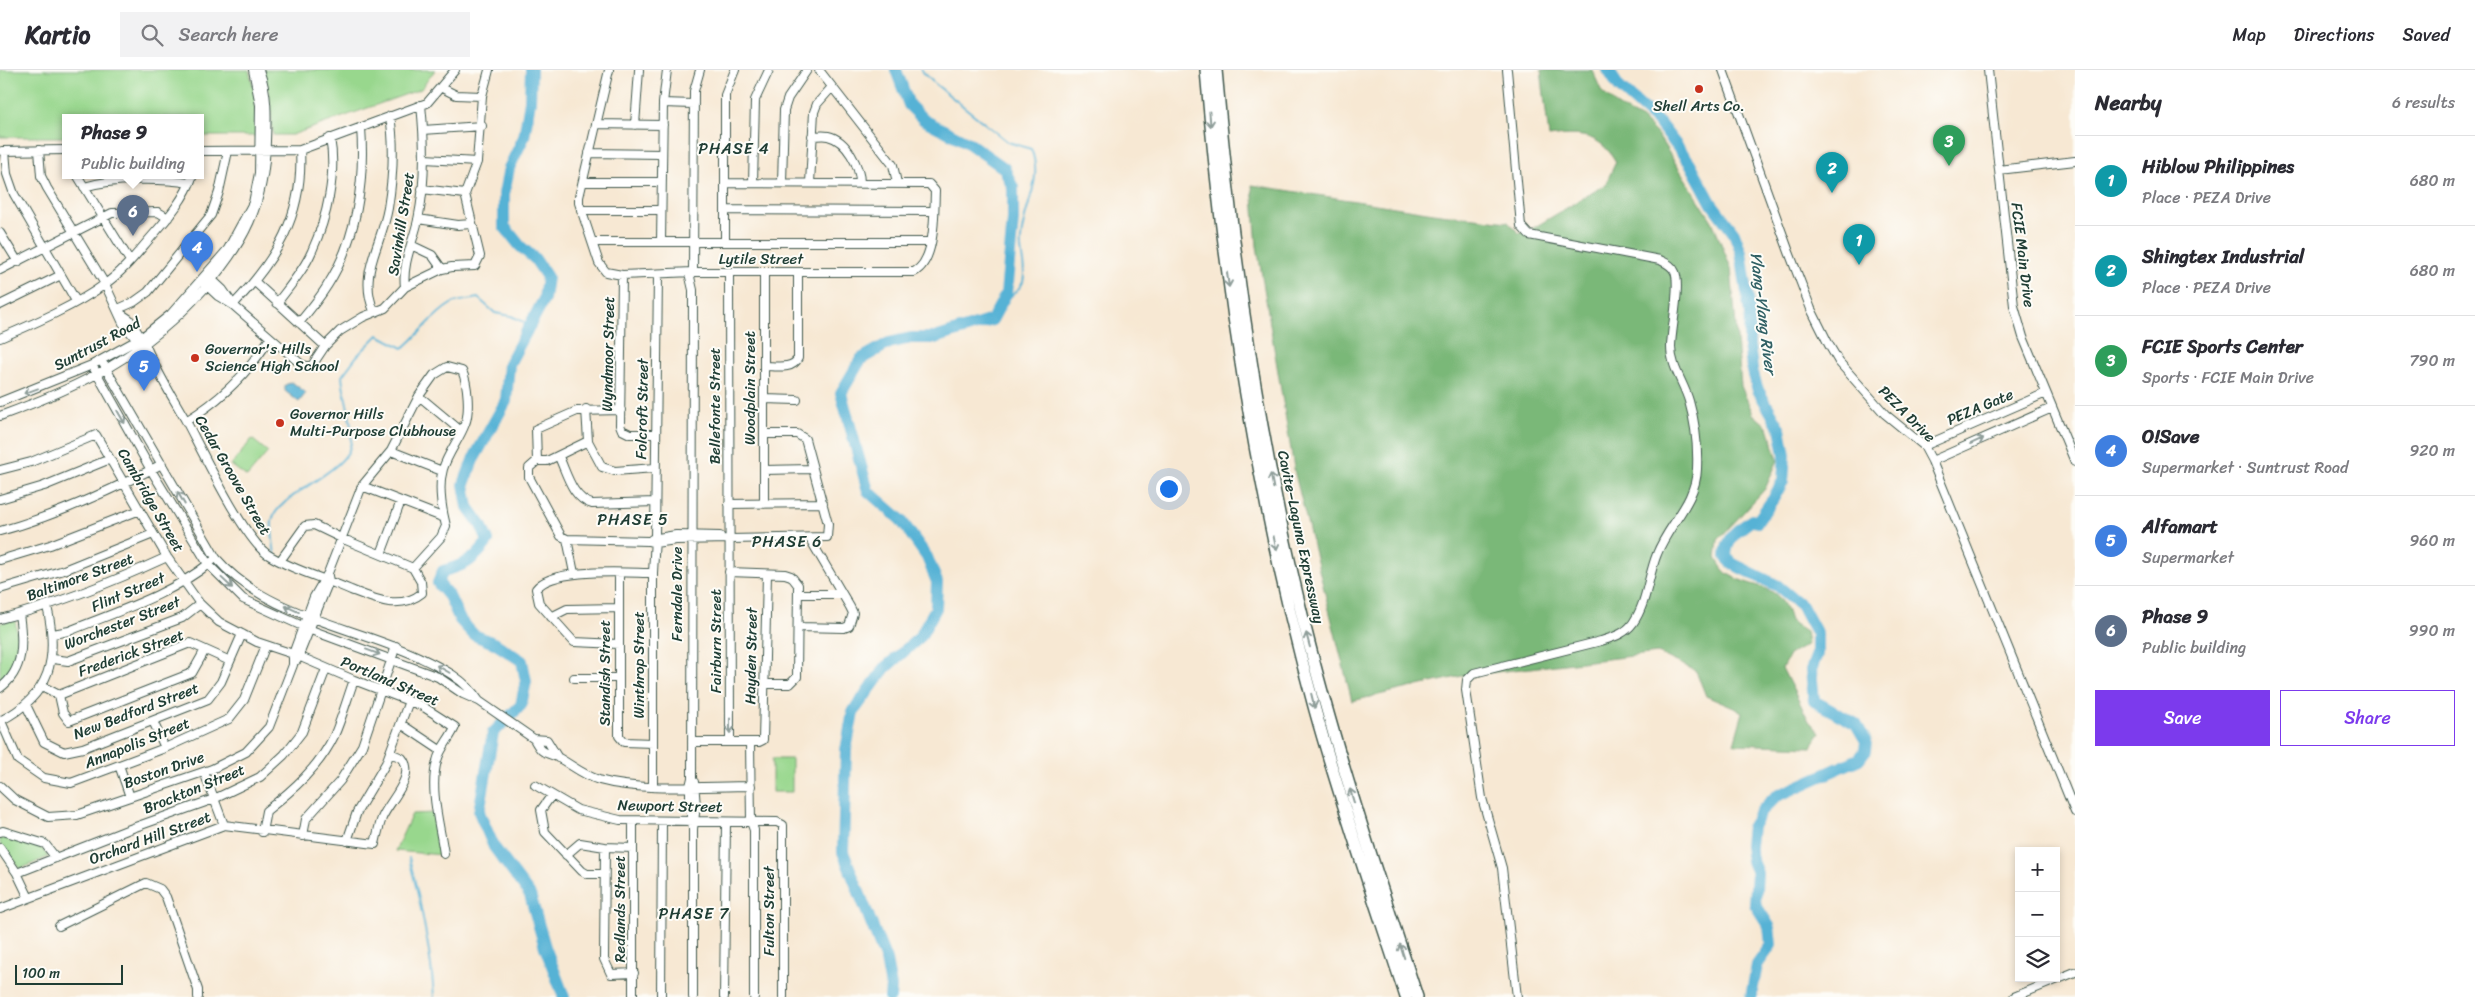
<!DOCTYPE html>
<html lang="en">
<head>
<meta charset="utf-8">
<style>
	body { margin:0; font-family:Sriracha,sans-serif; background:#f2f2f3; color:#2b2b33 }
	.controls { position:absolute; right:15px; bottom:15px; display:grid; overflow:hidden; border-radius:0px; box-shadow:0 2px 8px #0003 }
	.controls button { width:45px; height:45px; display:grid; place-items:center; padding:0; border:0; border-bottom:1px solid #e1e1e2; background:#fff; color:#2b2b33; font:25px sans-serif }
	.scale { position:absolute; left:15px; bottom:12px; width:108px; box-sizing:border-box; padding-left:5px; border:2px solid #1f3d34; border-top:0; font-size:14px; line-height:18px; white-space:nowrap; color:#1f3d34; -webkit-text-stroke:4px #fdfcf7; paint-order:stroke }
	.you { position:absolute; left:1168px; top:418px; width:18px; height:18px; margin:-12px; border:4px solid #fff; border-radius:50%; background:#1a73e8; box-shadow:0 0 0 8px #1a73e833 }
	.badge { display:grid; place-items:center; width:32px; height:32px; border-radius:50%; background:#7c3aed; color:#fff; font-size:16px; font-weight:700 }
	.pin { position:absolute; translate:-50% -41px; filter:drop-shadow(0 1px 2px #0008) }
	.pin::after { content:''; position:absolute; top:26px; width:18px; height:15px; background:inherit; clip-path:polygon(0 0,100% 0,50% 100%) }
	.popup { position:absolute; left:62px; top:44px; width:142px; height:65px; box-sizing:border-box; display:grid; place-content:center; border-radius:0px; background:#fff; filter:drop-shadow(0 1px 4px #0005); font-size:16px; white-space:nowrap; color:#7c7c81 }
	.popup b { font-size:19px; color:#2b2b33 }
	.popup::after { content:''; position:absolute; left:50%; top:100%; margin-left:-10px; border:10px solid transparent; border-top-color:#fff }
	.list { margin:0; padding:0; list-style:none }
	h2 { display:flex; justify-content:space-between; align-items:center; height:65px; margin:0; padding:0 20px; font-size:21px }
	h2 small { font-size:16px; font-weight:400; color:#7c7c81 }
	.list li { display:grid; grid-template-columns:32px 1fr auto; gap:15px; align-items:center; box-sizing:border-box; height:90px; padding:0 20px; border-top:1px solid #e1e1e2 }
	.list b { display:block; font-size:19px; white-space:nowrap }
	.list p { margin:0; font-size:16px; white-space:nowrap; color:#7c7c81 }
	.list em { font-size:16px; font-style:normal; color:#7c7c81 }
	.actions { display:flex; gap:10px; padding:15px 20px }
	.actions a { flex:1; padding:11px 0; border:1px solid #7c3aed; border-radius:0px; text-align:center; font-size:18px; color:#7c3aed }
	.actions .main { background:#7c3aed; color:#fff }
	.icon { flex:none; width:28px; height:28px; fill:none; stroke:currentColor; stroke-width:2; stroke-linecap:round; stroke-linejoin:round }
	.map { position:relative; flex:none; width:2075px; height:927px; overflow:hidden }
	header { display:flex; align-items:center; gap:30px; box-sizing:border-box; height:70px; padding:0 25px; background:#fff; border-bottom:1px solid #e1e1e2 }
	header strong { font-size:24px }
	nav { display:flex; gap:28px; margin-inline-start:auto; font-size:18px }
	.search { width:350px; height:45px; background:#f2f2f3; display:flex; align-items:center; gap:12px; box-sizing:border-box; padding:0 18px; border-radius:0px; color:#7c7c81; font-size:19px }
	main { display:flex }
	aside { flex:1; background:#fff }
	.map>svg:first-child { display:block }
</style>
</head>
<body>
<header>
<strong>Kartio</strong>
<div class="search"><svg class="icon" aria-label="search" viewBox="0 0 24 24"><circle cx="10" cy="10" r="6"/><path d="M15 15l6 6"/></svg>Search here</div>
<nav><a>Map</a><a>Directions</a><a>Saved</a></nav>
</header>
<main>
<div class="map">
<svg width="2075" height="927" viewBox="0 0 2075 927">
	<rect width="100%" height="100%" fill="#fdfcf7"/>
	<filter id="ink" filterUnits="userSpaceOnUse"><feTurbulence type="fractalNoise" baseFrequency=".02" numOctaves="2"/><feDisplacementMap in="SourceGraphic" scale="10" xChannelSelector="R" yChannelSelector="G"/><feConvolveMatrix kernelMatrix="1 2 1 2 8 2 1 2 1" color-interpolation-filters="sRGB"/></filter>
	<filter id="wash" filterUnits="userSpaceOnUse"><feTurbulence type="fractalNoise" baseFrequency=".0096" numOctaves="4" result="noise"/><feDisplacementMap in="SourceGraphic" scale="20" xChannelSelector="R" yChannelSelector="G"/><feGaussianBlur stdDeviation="1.12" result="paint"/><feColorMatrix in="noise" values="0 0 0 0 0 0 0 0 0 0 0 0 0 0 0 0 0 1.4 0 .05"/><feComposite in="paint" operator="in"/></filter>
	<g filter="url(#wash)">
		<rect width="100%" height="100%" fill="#f7e8d3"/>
		<path fill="#98d78d" stroke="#5c8a60" d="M0,0H249L255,24L256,66H201L200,47H66L65,67H0Z
			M264,0H435L421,19L292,65H273L270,28Z
			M252,369L268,382L247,407L231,395Z
			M15,549C18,567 21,601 0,610V553Z
			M772,689H792V722H772Z
			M435,743L442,785L395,781L412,744Z
			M3,765L42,778L48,787L20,799L0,774V767Z"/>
		<path fill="#7ab878" stroke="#4c7a56" d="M1541,0H1592L1602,22L1619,37L1642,49L1657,64L1712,151L1731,198L1741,316L1753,344L1768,357L1778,390L1765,419L1718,470L1716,488C1719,493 1723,501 1728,504C1756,521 1780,510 1790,551L1806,561L1808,574L1789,585L1782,598L1809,651L1820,663L1811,677L1734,674L1743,642L1706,626L1696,601L1658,583L1462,606L1352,631L1295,404L1257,176L1252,115L1440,144L1508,152L1519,163L1530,160L1605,115L1616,92C1600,63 1578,63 1549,67Z"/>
		<path fill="#57b2d5" stroke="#3b7884" d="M292,312L306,323L299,332L285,321V315Z"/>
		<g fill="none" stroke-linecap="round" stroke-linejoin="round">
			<path stroke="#57b2d5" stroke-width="2" d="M921,0L934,13L1008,72L1031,79C1044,110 1023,138 1021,169C1019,183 1027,198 1023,212C1020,220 1006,230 999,237
				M275,486C274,475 271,462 272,451C275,428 335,406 348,382C358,363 343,327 342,306L357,286L378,265L403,278C420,265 432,245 451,234C458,230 470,230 478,228L495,243L511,246L530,255
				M409,788C421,834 431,880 434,927"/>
			<path stroke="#57b2d5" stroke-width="12" d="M531,0L530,31L524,67L509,98L504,124V156L520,176L535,189L547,207L544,229L509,294L506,331L473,390L464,414L468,437L481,455L488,471C474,490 466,495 443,501L438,513L449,526L460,550L474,565L496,574L522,591L526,611L521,635L493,663L479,742L494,777L530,825L545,877L564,927
				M1608,0L1619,17L1659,53L1690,93L1712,134L1734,163L1741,182L1750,243L1749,275L1753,305L1758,320L1780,358L1785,385L1783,411L1773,429L1757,452L1752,450C1738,460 1726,468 1726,487L1733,494L1778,516L1802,536L1817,564V584L1811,600L1814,631L1856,654L1866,671L1865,681L1859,689L1775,727L1763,739L1752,756L1750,775L1752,791L1757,803L1755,834L1769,856L1771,875L1757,895L1751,927
				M890,927L891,917L886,890L843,782L846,680L853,642L885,598L920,567L936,538L937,512L927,487L901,450L868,421L841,323L861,289L889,273L911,268H935L992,250L1006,224L1013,150V118L1004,98L967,72L924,50L909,35L896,0"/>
		</g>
	</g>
	<g filter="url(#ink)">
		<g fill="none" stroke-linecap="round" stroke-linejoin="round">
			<defs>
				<path id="minor" d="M609,0L579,127V133L599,193L606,202L622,205L693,202H914C936,191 934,143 935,121L929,114L725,113
					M819,0L893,95L897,113
					M1507,0L1521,156L1529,165L1660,190C1666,193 1672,195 1675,202C1681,216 1671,260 1671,277C1671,297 1684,313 1689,331C1695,352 1698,377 1697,399C1696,432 1668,455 1657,484C1648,506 1647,533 1633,553C1625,564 1614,567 1601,571L1474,603L1467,610L1466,620L1482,728L1502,798L1517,927
					M1723,0L1789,182L1811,239L1829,275L1839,292L1885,344L1924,376L1932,391L2075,742
					M1988,0L2014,236L2023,267L2075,392
					M442,18L456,25L482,26
					M663,33L693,34
					M596,54L663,55
					M635,55L639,0
					M423,60L482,56
					M812,66C817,66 823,65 828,66C847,70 860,97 860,113
					M39,80L41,106L47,118L105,214L123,253L139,273
					M2,81L66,80
					M5,81L7,104L14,124L76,231
					M200,81L300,80L427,33L455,0
					M589,83L662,84
					M425,89L477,92
					M1999,100L2075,91
					M77,105L130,191
					M583,112H661
					M753,113L755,30L769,0
					M782,113L784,40L788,28L807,0
					M810,113L814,42L817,34L832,17
					M84,117C113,108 160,108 190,113
					M422,119L465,124
					M581,140H661
					M725,140L934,141
					M418,149L458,155L471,154
					M0,163L18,192
					M725,171V25L735,0
					M594,172H931
					M661,172L663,33L667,0
					M411,175L432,185L442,199
					M0,200L112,143L158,142L168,148
					M729,202L730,672
					M622,205L620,355L622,360L630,364H655
					M208,206L223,220L232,233
					M202,211L218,226L233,235L302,295L311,297L325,276L340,261L363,247L385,238L405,217L442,199L452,197L475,196L480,186L465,124L477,92L482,26L489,0
					M255,212L325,276
					M405,217C402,194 413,172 418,150C426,112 425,73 421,35
					M277,233C289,217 304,200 312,181C327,148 337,104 330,68
					M0,235L61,205
					M233,235C276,190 304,145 300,80
					M118,239L134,232L148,222L211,145L219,122L228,81
					M374,241C358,203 381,177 388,138C393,107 395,77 390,46
					M299,253C309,241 319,229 327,216C357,170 365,111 361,57
					M0,268C33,254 77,235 105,214C124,201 138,182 153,165C169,147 185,128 193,105
					M101,290L216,488C266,546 351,555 419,587C442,598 464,608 479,631
					M92,295L151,400L208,494L243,529L311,560L438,607L463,624L479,631L534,669L547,670L558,688
					M764,296C775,296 793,300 798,288V203
					M419,326L461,361
					M764,329L797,330
					M0,332L92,295L141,268L171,244L228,179L253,133L259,103L260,35L253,0
					M586,339L588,371L602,397L615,401L655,398
					M621,340L577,341L536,359L537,391L529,398V407L561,466L567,469L648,471L655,473L676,470L827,467L828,454L805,369L797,364H764
					M0,346C82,316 144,286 203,220C244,174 265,134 266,71C267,47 268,23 259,0
					M186,351C221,330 249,302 270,268
					M1924,376L2046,323
					M391,381L442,401
					M559,387C567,404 572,428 592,434L655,432
					M537,391H547L588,371
					M1932,391L2052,338
					M0,400L31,392L96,365L167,487L200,534L219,552L257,572L296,585L354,610L422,636L455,657C450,669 440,678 437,691C429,720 440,755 444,784
					M764,400L811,399
					M362,416L442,447
					M0,429L44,416L110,389
					M729,434L823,433
					M764,434V202
					M0,461C56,446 110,421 162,394
					M567,469L574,503
					M652,469L676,465L720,466
					M381,484L401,431
					M0,490L50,475L140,440
					M280,491L305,456L314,455L341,468L413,498
					M729,502L785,504L791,506L798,515L797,607L790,614H764
					M619,504V666L624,672L653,673
					M0,519L64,500L153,464
					M799,524H841
					M551,547L567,539L619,538
					M0,549C58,534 113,512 167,487
					M798,557L844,558L849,556L853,543L850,537L810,469
					M53,564L69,561C118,541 169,526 211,492
					M619,574L574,572L539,533L536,519C552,497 627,503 653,503
					M53,589L68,591L182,548L200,534
					M297,590L329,511L328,506
					M574,608H619
					M42,616L59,625L190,573L230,591
					M0,618C25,600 23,571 19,544
					M59,625L63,643L69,651L192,603L205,580
					M26,635L44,672L64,682L83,678L208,629L221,612L242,564
					M0,651C51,625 59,589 47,536
					M1,651L18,690L44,708L71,713L165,678L229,649L244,630L266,575
					M153,651L165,678
					M401,654L440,680
					M534,669C544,687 544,680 559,688C573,696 583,705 599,710C642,722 705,716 751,716
					M692,672H759L763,670L767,504
					M750,672L751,752L754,760V927
					M119,695L130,727
					M204,702L224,755
					M535,715L578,740L620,750L777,752L783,755V927
					M0,716L15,730L48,747L77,745L212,699L246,682L269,657L293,595V584L314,527L328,503L362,416L391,381L419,326L434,305L447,297L462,301C468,313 470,342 465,354C459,370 448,383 443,399C438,416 442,440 446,456L441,467L413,498L421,512L422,523C400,541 374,529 351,520C324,508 292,500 267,484C243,467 202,381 186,351C172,326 156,301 145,274L129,249L120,243
					M653,716V503L655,468L658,204
					M551,726L541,740L545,762L582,801L587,804H604
					M633,751V927
					M693,759L690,736V716L692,708L693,220L690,207L693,202L694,21L700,0
					M0,762L3,761L45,774L56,788
					M262,762L266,741C293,720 319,697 334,666C342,648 347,629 354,610
					M303,766L306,749L340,711L362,676L396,576
					M347,771L357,742L386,693L409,631
					M605,777L604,889L611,904L634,903
					M0,778L17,803L29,828
					M566,785L580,773L605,777L633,778
					M17,803L127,760L214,729L260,707L284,685L302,662L326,599
					M0,839L224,755L375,774C377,765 379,756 382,748C389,731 417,706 402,688L390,683
					M59,856L146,813L160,819L166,827L198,920V927
					M661,927L662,751
					M693,927V759L696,736L694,712
					M724,927L726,752
					M2014,927L2075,902"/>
				<path id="highway" d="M1206,0C1224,216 1257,430 1315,640C1342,737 1375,832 1406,927
					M1216,0C1232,188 1259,374 1305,557C1336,682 1377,804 1417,927"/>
			</defs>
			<use href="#minor" stroke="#3f574c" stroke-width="10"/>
			<use href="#highway" stroke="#3f574c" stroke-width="14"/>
			<use href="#minor" stroke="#fff" stroke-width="8"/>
			<use href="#highway" stroke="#fff" stroke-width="11"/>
		</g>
		<defs><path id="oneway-shaft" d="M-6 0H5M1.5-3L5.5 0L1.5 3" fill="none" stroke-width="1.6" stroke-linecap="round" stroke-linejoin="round" transform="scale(1.25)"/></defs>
		<g stroke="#8f9e9a">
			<use href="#oneway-shaft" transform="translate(1210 49) rotate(85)"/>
			<use href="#oneway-shaft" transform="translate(1228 210) rotate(82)"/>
			<use href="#oneway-shaft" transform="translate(31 321) rotate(160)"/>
			<use href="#oneway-shaft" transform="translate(121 347) rotate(60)"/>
			<use href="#oneway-shaft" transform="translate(1977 371) rotate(-24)"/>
			<use href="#oneway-shaft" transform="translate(1272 411) rotate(-101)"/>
			<use href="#oneway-shaft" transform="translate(181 428) rotate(-120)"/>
			<use href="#oneway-shaft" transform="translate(1275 473) rotate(78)"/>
			<use href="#oneway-shaft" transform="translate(227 513) rotate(43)"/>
			<use href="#oneway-shaft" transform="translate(292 539) rotate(-156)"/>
			<use href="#oneway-shaft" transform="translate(1308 570) rotate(-105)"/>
			<use href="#oneway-shaft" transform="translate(373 582) rotate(20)"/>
			<use href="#oneway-shaft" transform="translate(443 599) rotate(-150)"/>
			<use href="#oneway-shaft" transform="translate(1313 631) rotate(76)"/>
			<use href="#oneway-shaft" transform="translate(730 656) rotate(90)"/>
			<use href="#oneway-shaft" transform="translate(1352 726) rotate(-107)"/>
			<use href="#oneway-shaft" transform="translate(1402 881) rotate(-108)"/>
		</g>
	</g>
	<g fill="#c8321e" stroke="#fdfcf7" stroke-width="2">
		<circle cx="1699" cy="19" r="5"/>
		<circle cx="195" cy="288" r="5"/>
		<circle cx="280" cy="353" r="5"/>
	</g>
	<g text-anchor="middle" stroke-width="4" stroke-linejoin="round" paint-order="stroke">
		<g font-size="15" fill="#1f3d34" stroke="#fdfcf7" text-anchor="start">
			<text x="1699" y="41" text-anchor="middle">Shell Arts Co.</text>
			<text x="205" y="284">Governor's Hills<tspan x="205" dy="17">Science High School</tspan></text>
			<text x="290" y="349">Governor Hills<tspan x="290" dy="17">Multi-Purpose Clubhouse</tspan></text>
		</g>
		<g font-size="15" fill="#1f3d34" stroke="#fdfcf7">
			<text transform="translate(401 154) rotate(-81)" y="5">Savinhill Street</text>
			<text transform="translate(2023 185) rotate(83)" y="5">FCIE Main Drive</text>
			<text x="761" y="194">Lytile Street</text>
			<text transform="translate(97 274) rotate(-28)" y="5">Suntrust Road</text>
			<text transform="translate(608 284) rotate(-89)" y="5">Wyndmoor Street</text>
			<text transform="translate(750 318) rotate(-90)" y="5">Woodplain Street</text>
			<text transform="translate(715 336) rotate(-90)" y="5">Bellefonte Street</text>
			<text transform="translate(1980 337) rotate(-23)" y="5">PEZA Gate</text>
			<text transform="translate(642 339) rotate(-89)" y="5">Folcroft Street</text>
			<text transform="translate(1907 344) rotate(45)" y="5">PEZA Drive</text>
			<text transform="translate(233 405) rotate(60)" y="5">Cedar Groove Street</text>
			<text transform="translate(151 430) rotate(60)" y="5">Cambridge Street</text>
			<text transform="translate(1301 467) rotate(78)" y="5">Cavite–Laguna Expressway</text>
			<text transform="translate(80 507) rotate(-20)" y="5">Baltimore Street</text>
			<text transform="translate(128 522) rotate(-23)" y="5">Flint Street</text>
			<text transform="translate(677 524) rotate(-90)" y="5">Ferndale Drive</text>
			<text transform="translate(122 553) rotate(-21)" y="5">Worchester Street</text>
			<text transform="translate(716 571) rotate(-90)" y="5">Fairburn Street</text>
			<text transform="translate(131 583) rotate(-20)" y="5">Frederick Street</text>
			<text transform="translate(751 586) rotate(-89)" y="5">Hayden Street</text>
			<text transform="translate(639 595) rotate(-90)" y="5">Winthrop Street</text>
			<text transform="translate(605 603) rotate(-90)" y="5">Standish Street</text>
			<text transform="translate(390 611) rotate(23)" y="5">Portland Street</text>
			<text transform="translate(136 641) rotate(-21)" y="5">New Bedford Street</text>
			<text transform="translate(137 673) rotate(-22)" y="5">Annapolis Street</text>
			<text transform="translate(164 700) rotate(-19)" y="5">Boston Drive</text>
			<text transform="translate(194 719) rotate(-22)" y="5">Brockton Street</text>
			<text transform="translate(670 736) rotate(1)" y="5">Newport Street</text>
			<text transform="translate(150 768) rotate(-20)" y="5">Orchard Hill Street</text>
			<text transform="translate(620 839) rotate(-90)" y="5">Redlands Street</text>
			<text transform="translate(769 841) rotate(-90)" y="5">Fulton Street</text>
		</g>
		<g font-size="16" letter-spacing="1" fill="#1f3d34" stroke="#fdfcf7">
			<text x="734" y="84">PHASE 4</text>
			<text x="633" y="455">PHASE 5</text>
			<text x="787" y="477">PHASE 6</text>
			<text x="694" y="849">PHASE 7</text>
		</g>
		<g font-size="16" font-style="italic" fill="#306064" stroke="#fdfcf7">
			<text transform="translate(1764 243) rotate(83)" y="6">Ylang-Ylang River</text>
		</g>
	</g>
</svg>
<div class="controls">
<button>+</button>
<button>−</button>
<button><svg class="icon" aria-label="layers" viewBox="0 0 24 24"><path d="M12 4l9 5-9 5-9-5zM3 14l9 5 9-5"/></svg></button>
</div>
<div class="scale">100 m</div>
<div class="you"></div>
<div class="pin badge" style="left:1859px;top:195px;background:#0f9aa8">1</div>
<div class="pin badge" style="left:1832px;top:123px;background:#0f9aa8">2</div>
<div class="pin badge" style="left:1949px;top:96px;background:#2e9e5b">3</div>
<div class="pin badge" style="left:197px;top:202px;background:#3f7fe0">4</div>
<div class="pin badge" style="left:144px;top:321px;background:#3f7fe0">5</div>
<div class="pin badge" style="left:133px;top:166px;background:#5c6f8a">6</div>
<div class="popup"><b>Phase 9</b>Public building</div>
</div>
<aside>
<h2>Nearby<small>6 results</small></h2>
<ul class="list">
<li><span class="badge" style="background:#0f9aa8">1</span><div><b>Hiblow Philippines</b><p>Place · PEZA Drive</p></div><em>680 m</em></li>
<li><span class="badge" style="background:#0f9aa8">2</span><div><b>Shingtex Industrial</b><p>Place · PEZA Drive</p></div><em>680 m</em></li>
<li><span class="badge" style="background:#2e9e5b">3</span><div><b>FCIE Sports Center</b><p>Sports · FCIE Main Drive</p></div><em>790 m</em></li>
<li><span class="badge" style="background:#3f7fe0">4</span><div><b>O!Save</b><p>Supermarket · Suntrust Road</p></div><em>920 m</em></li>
<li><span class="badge" style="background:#3f7fe0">5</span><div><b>Alfamart</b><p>Supermarket</p></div><em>960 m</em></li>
<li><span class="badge" style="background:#5c6f8a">6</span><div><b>Phase 9</b><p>Public building</p></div><em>990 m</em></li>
</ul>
<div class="actions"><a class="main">Save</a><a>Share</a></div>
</aside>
</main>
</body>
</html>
